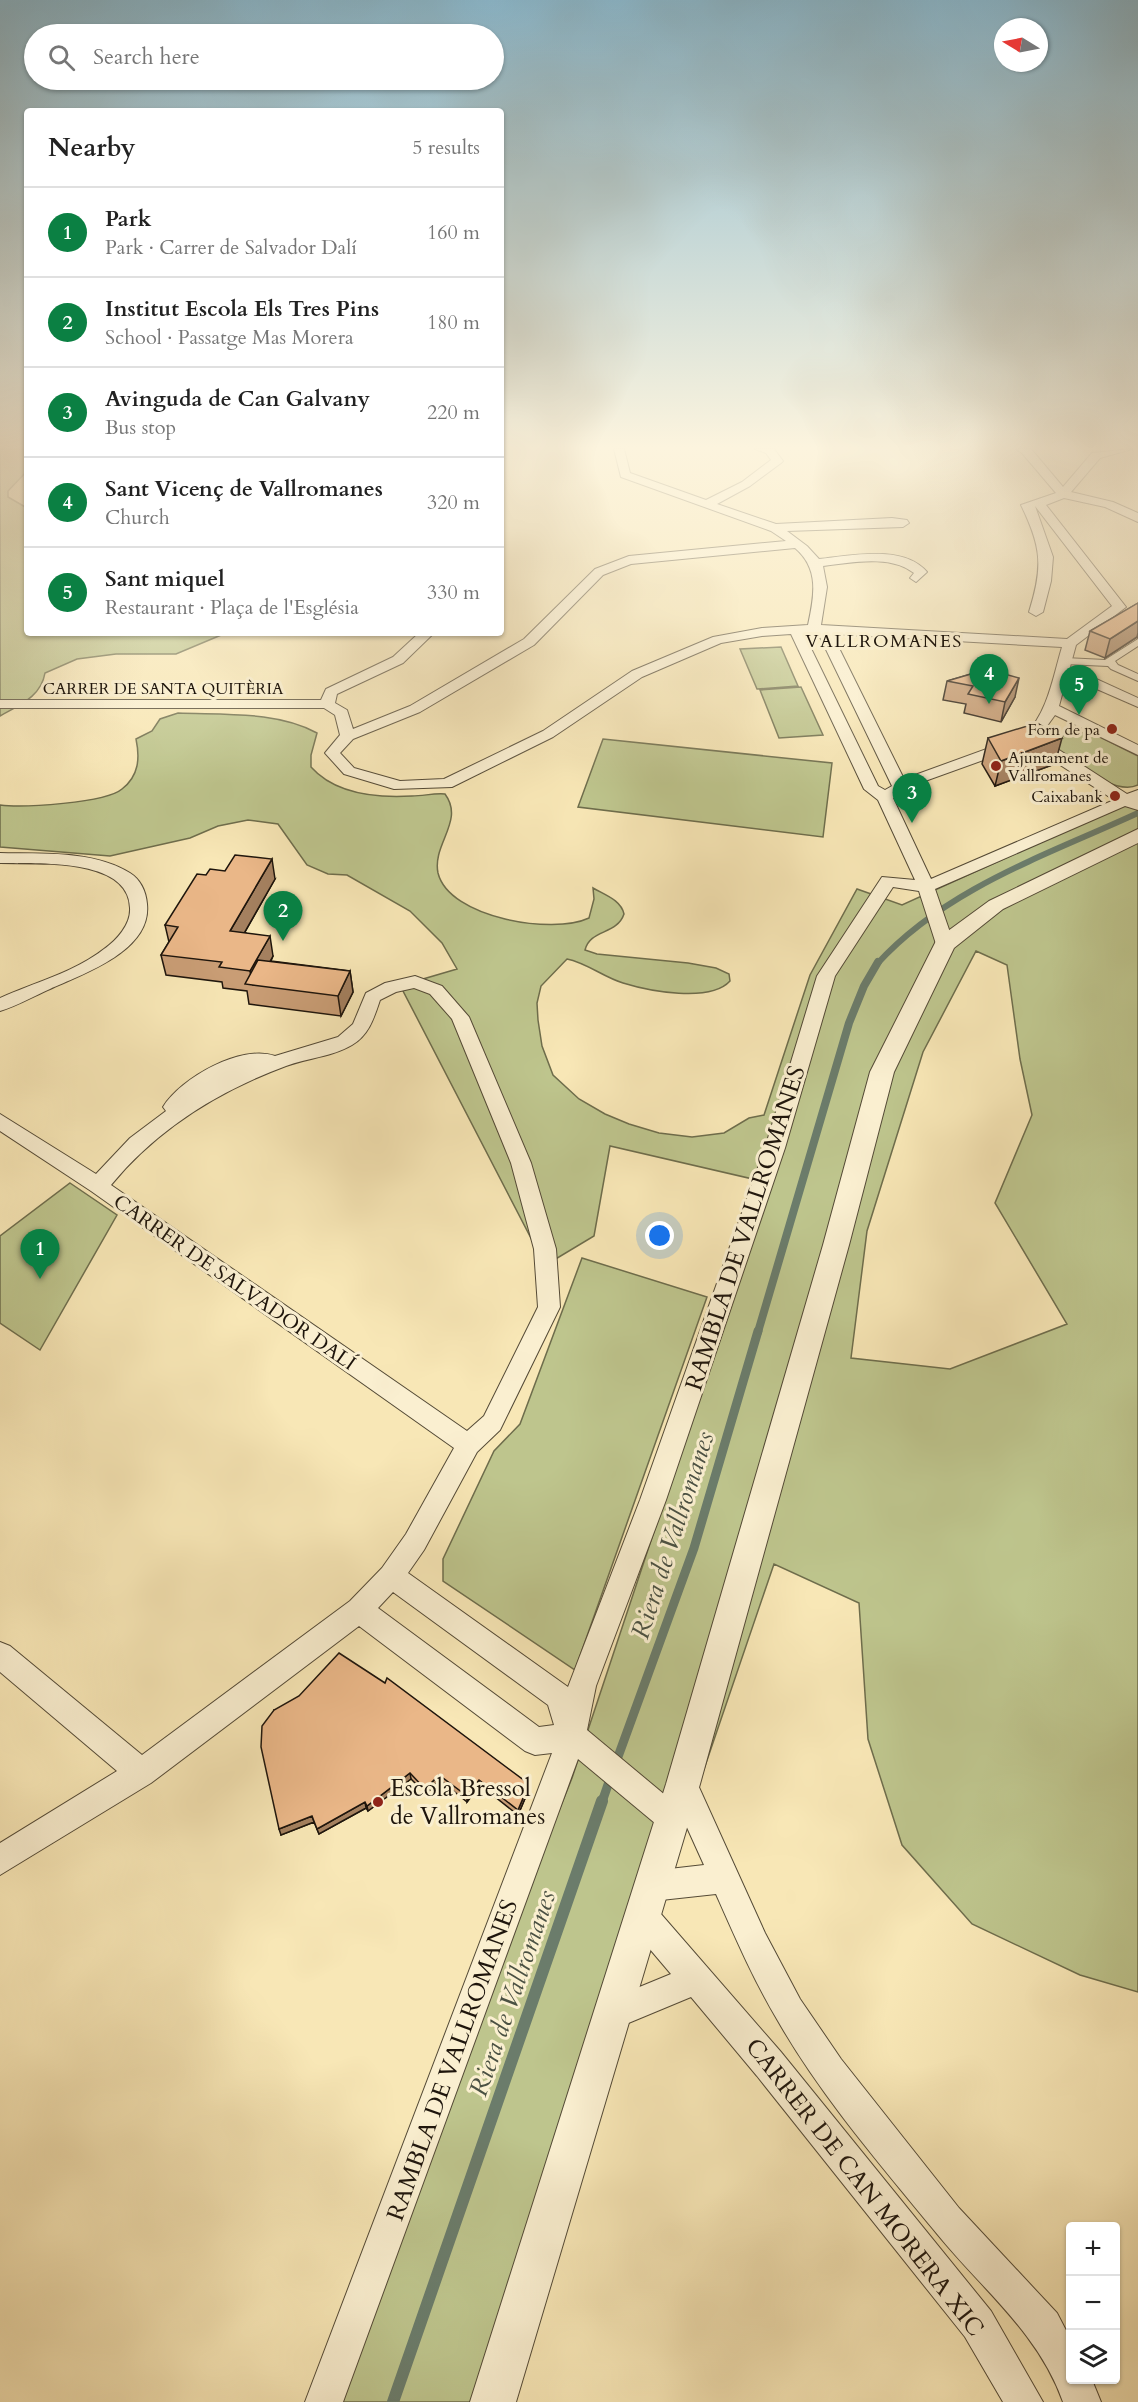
<!DOCTYPE html>
<html lang="en">
<head>
<meta charset="utf-8">
<style>
	body { margin:0; font-family:Cardo,serif; background:#f6f6f6; color:#222 }
	.controls { position:absolute; right:18px; bottom:18px; display:grid; overflow:hidden; border-radius:6px; box-shadow:0 2px 4px #0004 }
	.controls button { width:54px; height:54px; display:grid; place-items:center; padding:0; border:0; border-bottom:2px solid #e0e0e0; background:#fff; color:#222; font:30px sans-serif }
	.compass { position:absolute; left:994px; top:18px; width:54px; height:54px; border-radius:50%; background:#fff; box-shadow:0 2px 4px #0004; rotate:280deg }
	.you { position:absolute; left:660px; top:1236px; width:21px; height:21px; margin:-15px; border:4px solid #fff; border-radius:50%; background:#1a73e8; box-shadow:0 0 0 9px #1a73e833 }
	.badge { display:grid; place-items:center; width:39px; height:39px; border-radius:50%; background:#0b8043; color:#fff; font-size:20px; font-weight:700 }
	.pin { position:absolute; translate:-50% -50px; filter:drop-shadow(0 2px 3px #0008) }
	.pin::after { content:''; position:absolute; top:32px; width:21px; height:18px; background:inherit; clip-path:polygon(0 0,100% 0,50% 100%) }
	.list { margin:0; padding:0; list-style:none }
	h2 { display:flex; justify-content:space-between; align-items:center; height:78px; margin:0; padding:0 24px; font-size:26px }
	h2 small { font-size:20px; font-weight:400; color:#767676 }
	.list li { display:grid; grid-template-columns:39px 1fr auto; gap:18px; align-items:center; box-sizing:border-box; height:90px; padding:0 24px; border-top:2px solid #e0e0e0 }
	.list b { display:block; font-size:22px; white-space:nowrap }
	.list p { margin:0; font-size:20px; white-space:nowrap; color:#767676 }
	.list em { font-size:20px; font-style:normal; color:#767676 }
	.icon { flex:none; width:33px; height:33px; fill:none; stroke:currentColor; stroke-width:2; stroke-linecap:round; stroke-linejoin:round }
	.map { position:relative; flex:none; width:1138px; height:2402px; overflow:hidden }
	.search { position:absolute; background:#fff; box-shadow:0 2px 4px #0004; left:24px; top:24px; width:480px; height:66px; display:flex; align-items:center; gap:15px; box-sizing:border-box; padding:0 21px; border-radius:33px; color:#767676; font-size:22px }
	.panel { position:absolute; background:#fff; box-shadow:0 2px 4px #0004; left:24px; top:108px; width:480px; height:528px; border-radius:6px }
	.map>svg:first-child { display:block }
</style>
</head>
<body>
<div class="map">
<svg width="1138" height="2402" viewBox="0 0 1138 2402">
	<rect width="100%" height="100%" fill="#f8e7b6"/>
	<filter id="stains"><feTurbulence type="fractalNoise" baseFrequency=".00333" numOctaves="4"/><feColorMatrix values="0 0 0 0 .2 0 0 0 0 .09 0 0 0 0 .02 0 0 0 .5 -.17"/></filter>
	<radialGradient id="worn" r=".72"><stop offset=".6" stop-color="#630" stop-opacity="0"/><stop offset="1" stop-color="#630" stop-opacity=".3"/></radialGradient>
	<path fill="#bec58d" stroke="#6e6d4c" stroke-width="1.5" fill-rule="evenodd" d="M0,449H27V471L8,491V497L27,508V633H226L176,654H116L77,659L45,673C41,697 19,705 0,716Z
		M781,647L798,686L757,689L740,649Z
		M801,687L823,735L779,738L760,690Z
		M178,713C223,715 278,711 317,733L311,755V767C335,794 378,798 412,796C424,796 433,793 445,794C465,821 432,844 438,873C449,918 553,935 589,918L594,899L593,888C605,895 621,900 624,914C617,935 590,929 585,950L597,954L688,963L716,968L729,974L730,981C710,1003 649,991 623,983C603,977 587,963 567,959L541,986L537,1003L538,1020L542,1046L553,1075L579,1099L605,1114L629,1124L659,1133L692,1137L724,1133L749,1118L764,1115L810,975L857,889L902,905L1138,798V1992L1080,1975L972,1924L902,1845L868,1739L859,1603L774,1564L488,2402H321L572,1778L770,1183L610,1146L594,1236L539,1269L535,1246L402,989L423,979L457,969L442,943L410,911L347,875L328,874L307,865L278,824L248,820L218,826L190,838L110,856L0,847V805C22,808 106,803 122,789C139,776 140,758 136,739L152,731L160,719ZM976,951L1007,965L1020,1059L1032,1115L995,1203L1067,1324L950,1369L851,1358L867,1231L923,1052Z
		M1072,732L1094,734L1138,756V785C1115,796 1078,764 1058,751L1056,739Z
		M603,739L832,763L823,837L578,807Z
		M70,1183L117,1215L40,1350L0,1323V1236Z
		M582,1258L707,1297L575,1670L443,1581V1559L494,1451L520,1424Z"/>
	<g fill="none" stroke-linecap="round" stroke-linejoin="round">
		<path stroke="#6b7c6b" stroke-width="6" d="M877,964C946,888 1047,855 1138,813"/>
		<path stroke="#6b7c6b" stroke-width="8" d="M758,1332L849,1023L864,986L878,962"/>
		<path stroke="#6b7c6b" stroke-width="9" d="M615,1765L694,1548L758,1331
			M602,1802L611,1776"/>
		<path stroke="#6b7c6b" stroke-width="12" d="M393,2402L602,1801"/>
		<defs>
			<path id="pedestrian" d="M1138,639V646L1115,661L1118,665L1138,674V681L1111,669L1108,666L1065,664L1060,661L1065,658L1105,660Z"/>
			<path id="minor" d="M614,449H624L630,473L706,500L742,482L771,460L766,453L755,449H774L783,461L781,463L750,486L717,504L776,524L892,518L907,520L909,523L903,527L787,531L807,546L819,559C851,556 903,544 927,572L916,582L910,578L914,573C889,554 851,563 823,566L827,587L821,625L1067,639L1112,606L1035,506L1053,557L1051,581L1043,612L1036,616L1029,612C1043,567 1042,548 1021,505L1056,493L1022,453L1016,449H1031L1063,487L1092,453L1132,449L1100,458L1071,492L1113,502L1138,513V522L1105,507L1064,498L1046,505L1126,607L1076,645L1070,667L1138,698V707L1067,676L1059,706L1138,745V755L1055,715L1039,737L1127,794L1138,790V810L1125,806L935,889L954,944L951,948L945,949L936,944L919,891L893,887L835,976L785,1148L666,1500L596,1686L587,1730L677,1805L669,1784L673,1774L683,1770L693,1774L765,1933L800,1999L841,2059L959,2208L1057,2313L1070,2338V2380H1092L1101,2402H1063C1038,2331 979,2287 933,2229C879,2163 821,2096 778,2021C754,1981 735,1937 716,1894L652,1901L641,1897L637,1886L641,1875L652,1871L704,1865L685,1823L682,1829L672,1834L662,1829L578,1759L343,2402H305L552,1753L535,1755L525,1751L359,1626L151,1783L0,1875V1843L117,1771L0,1672V1642L10,1646L142,1755L350,1601L382,1568L406,1534L454,1448L91,1191L0,1131V1114L96,1174L130,1138L166,1111L163,1107C181,1078 241,1044 275,1056L338,1037L353,1024L366,993L385,983L415,976L442,986L469,1017L531,1163L556,1249L560,1307L500,1430L477,1452L424,1550L408,1573L568,1687L640,1500L765,1148L817,976L882,877L915,880L878,800L864,789L791,634L762,636L721,643L642,677L553,737L452,787L394,789L344,774L325,753L340,735L335,715L324,708H0V700H321L326,689L393,657L419,633H434L403,663L337,694L335,703L347,710L353,729L410,706L524,639L595,569L629,556L786,541L771,531L621,477ZM795,548C820,569 814,597 808,625L762,628L713,637L632,671L543,731L444,779L400,781L354,768L340,753L353,739L420,712L534,645L603,575L631,564ZM818,633L892,786L885,790L878,786L804,634ZM832,634L1062,647C1053,677 1048,712 1025,735L904,779ZM1028,744L1114,800L931,879L893,798L914,785ZM414,988L430,994L452,1019L511,1163L534,1249L538,1307L484,1416L467,1431L111,1185C158,1128 219,1091 286,1066C307,1058 332,1057 352,1045C369,1035 374,1018 380,1000L396,992ZM393,1592L548,1705L554,1725L539,1727L378,1608Z
				M0,853C41,854 93,850 130,873C141,880 146,892 147,904C152,951 83,974 50,989C34,996 17,1006 0,1011V998C33,983 75,972 104,949C117,940 131,924 130,908C129,857 36,864 0,863Z
				M643,1902L654,1906L781,2052L991,2311L1043,2402H1003L965,2337L757,2076L691,1997L614,2029L603,2024L598,2013L603,2002L671,1974L632,1928L628,1917L632,1906Z"/>
			<path id="tertiary" d="M1138,829V843L1003,909L954,948L894,1072L849,1245L700,1784L516,2402H470L666,1784L823,1245L870,1072L937,939L989,901Z"/>
		</defs>
		<use href="#pedestrian" stroke="#544a36" stroke-width="2"/>
		<use href="#minor" stroke="#544a36" stroke-width="2"/>
		<use href="#tertiary" stroke="#544a36" stroke-width="2"/>
		<use href="#pedestrian" fill="#faefd0" fill-rule="evenodd"/>
		<use href="#minor" fill="#faefd0" fill-rule="evenodd"/>
		<use href="#tertiary" fill="#faefd0" fill-rule="evenodd"/>
	</g>
	<path fill="#c99d75" stroke="#1e150c" stroke-width="1.5" d="M1138,603V638L1137,637L1105,658L1085,650L1090,631Z
		M981,671L1015,697L1001,722L964,713L966,704L943,700L947,681Z
		M988,738L1055,764L995,786L982,764Z
		M275,879L245,932L273,956L271,961L350,971L353,992L341,1016L249,1004L247,991L223,988L222,982L166,975L161,955L169,942L165,925Z
		M274,1710L529,1784V1789L518,1815L480,1785L467,1802L440,1780L426,1794L411,1779L368,1811L366,1808L319,1834L314,1822L281,1835Z"/>
	<path fill="#a4805f" stroke="#1e150c" stroke-width="1.5" d="M1138,621V633L1137,637L1105,658L1110,639Z
		M1019,678L1015,697L1001,722L1005,702Z
		M1062,738L1055,764L995,786L1001,761Z
		M272,859L275,879L234,951L230,931Z
		M270,936L273,956L257,985H253L250,971Z
		M350,971L353,992L341,1016L338,996Z
		M410,1773L411,1779L368,1811L367,1806Z
		M439,1775L440,1780L426,1794L425,1789Z
		M479,1780L480,1785L467,1802V1796Z
		M529,1784V1789L518,1815V1810Z
		M365,1802L366,1808L319,1834L317,1829Z
		M312,1816L314,1822L281,1835L279,1829Z"/>
	<path fill="#eab788" stroke="#1e150c" stroke-width="1.5" d="M1138,603V621L1110,639L1090,631Z
		M983,668L1019,678L1005,702L968,694L973,686L947,681L981,671Z
		M1037,723L1062,738L1001,761L988,738Z
		M235,855L272,859L230,931L270,936L250,971L219,967L222,962L161,955L178,927L165,925L197,874L206,875L210,869L225,871Z
		M258,960L350,971L338,996L245,984Z
		M339,1653L385,1683L387,1678L529,1784L518,1810L479,1780L467,1796L439,1775L425,1789L410,1773L367,1806L365,1802L317,1829L312,1816L279,1829L261,1747L262,1726L274,1710L299,1696Z"/>
	<linearGradient id="sky" x2="0" y2="1"><stop stop-color="#8ab9cf"/><stop offset="0.57" stop-color="#fcf4de"/><stop offset="1" stop-color="#fcf4de" stop-opacity="0"/></linearGradient>
	<rect width="1138" height="785" fill="url(#sky)"/>
	<g fill="#8f2418" stroke="#faefd0" stroke-width="2">
		<circle cx="1112" cy="729" r="6"/>
		<circle cx="996" cy="766" r="6"/>
		<circle cx="1115" cy="796" r="6"/>
		<circle cx="378" cy="1802" r="6"/>
	</g>
	<g text-anchor="middle" stroke-width="6" stroke-linejoin="round" paint-order="stroke">
		<g font-size="16" fill="#1e150c" stroke="#faefd0">
			<text x="163" y="694">CARRER DE SANTA QUITÈRIA</text>
		</g>
		<g font-size="16" fill="#1e150c" stroke="#faefd0" text-anchor="end">
			<text x="1100" y="735">Forn de pa</text>
			<text x="1008" y="763" text-anchor="start">Ajuntament de<tspan x="1008" dy="18">Vallromanes</tspan></text>
			<text x="1103" y="802">Caixabank</text>
		</g>
		<g font-size="18" letter-spacing="1.5" fill="#1e150c" stroke="#faefd0">
			<text x="884" y="647">VALLROMANES</text>
		</g>
		<g font-size="20" fill="#1e150c" stroke="#faefd0">
			<text transform="translate(235 1282) rotate(35)" y="7">CARRER DE SALVADOR DALÍ</text>
		</g>
		<g font-size="24" fill="#1e150c" stroke="#faefd0">
			<text transform="translate(745 1228) rotate(-72)" y="8">RAMBLA DE VALLROMANES</text>
			<text transform="translate(452 2060) rotate(-70)" y="8">RAMBLA DE VALLROMANES</text>
			<text transform="translate(865 2187) rotate(52)" y="8">CARRER DE CAN MORERA XIC</text>
		</g>
		<g font-size="24" fill="#1e150c" stroke="#faefd0" text-anchor="start">
			<text x="390" y="1796">Escola Bressol<tspan x="390" dy="28">de Vallromanes</tspan></text>
		</g>
		<g font-size="26" font-style="italic" fill="#4b5143" stroke="#faefd0">
			<text transform="translate(672 1535) rotate(-72)" y="9">Riera de Vallromanes</text>
			<text transform="translate(512 1993) rotate(-71)" y="9">Riera de Vallromanes</text>
		</g>
	</g>
	<rect width="100%" height="100%" filter="url(#stains)"/>
	<rect width="100%" height="100%" fill="url(#worn)"/>
</svg>
<div class="controls">
<button>+</button>
<button>−</button>
<button><svg class="icon" aria-label="layers" viewBox="0 0 24 24"><path d="M12 4l9 5-9 5-9-5zM3 14l9 5 9-5"/></svg></button>
</div>
<svg class="compass" viewBox="-18 -18 36 36"><path d="M0-13l5 13h-10z" fill="#e53935"/><path d="M0 13l5-13h-10z" fill="#767676"/></svg>
<div class="you"></div>
<div class="pin badge" style="left:40px;top:1279px">1</div>
<div class="pin badge" style="left:283px;top:941px">2</div>
<div class="pin badge" style="left:912px;top:823px">3</div>
<div class="pin badge" style="left:989px;top:704px">4</div>
<div class="pin badge" style="left:1079px;top:715px">5</div>
<div class="search"><svg class="icon" aria-label="search" viewBox="0 0 24 24"><circle cx="10" cy="10" r="6"/><path d="M15 15l6 6"/></svg>Search here</div>
<section class="panel">
<h2>Nearby<small>5 results</small></h2>
<ul class="list">
<li><span class="badge">1</span><div><b>Park</b><p>Park · Carrer de Salvador Dalí</p></div><em>160 m</em></li>
<li><span class="badge">2</span><div><b>Institut Escola Els Tres Pins</b><p>School · Passatge Mas Morera</p></div><em>180 m</em></li>
<li><span class="badge">3</span><div><b>Avinguda de Can Galvany</b><p>Bus stop</p></div><em>220 m</em></li>
<li><span class="badge">4</span><div><b>Sant Vicenç de Vallromanes</b><p>Church</p></div><em>320 m</em></li>
<li><span class="badge">5</span><div><b>Sant miquel</b><p>Restaurant · Plaça de l'Església</p></div><em>330 m</em></li>
</ul>
</section>
</div>
</body>
</html>
